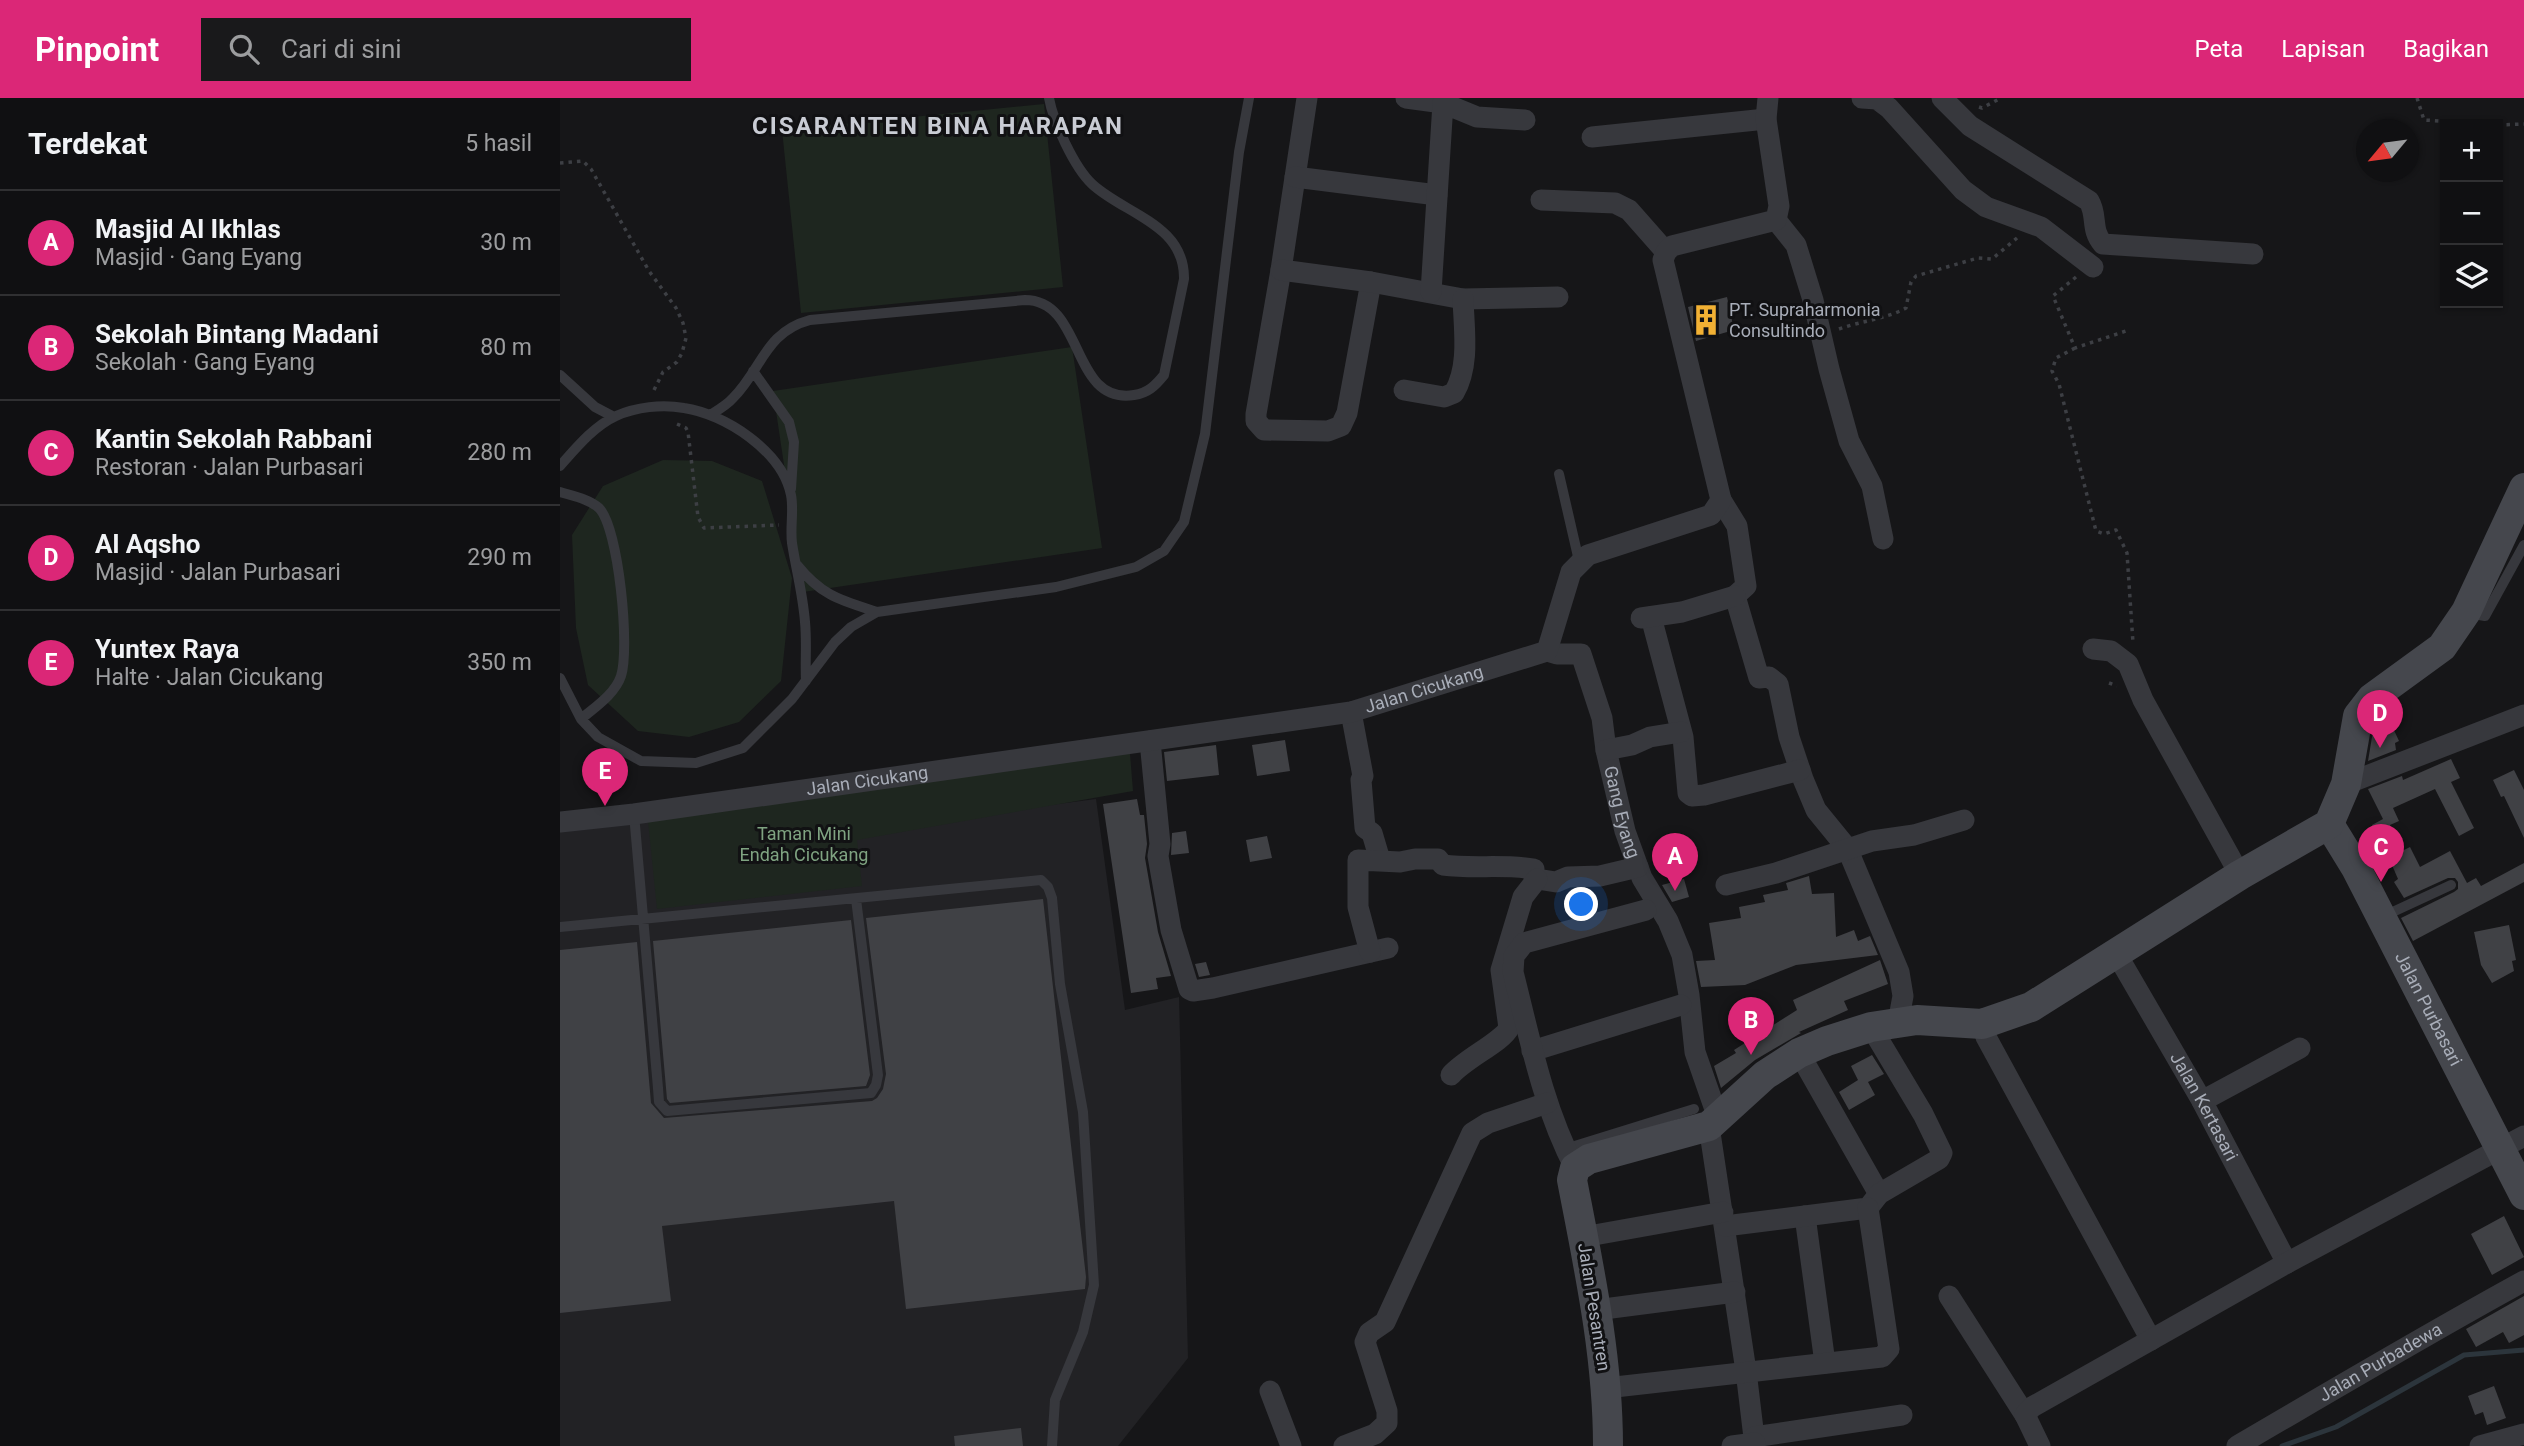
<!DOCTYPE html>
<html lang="id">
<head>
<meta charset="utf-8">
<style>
	body { margin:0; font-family:Roboto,sans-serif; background:#19191b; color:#f1f3f6 }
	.controls { position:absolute; right:21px; top:21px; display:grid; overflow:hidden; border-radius:0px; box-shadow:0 2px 5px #0004 }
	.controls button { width:63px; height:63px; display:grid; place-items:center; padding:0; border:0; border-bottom:2px solid #303032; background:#101012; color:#f1f3f6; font:35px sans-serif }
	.compass { position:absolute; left:1796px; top:21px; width:63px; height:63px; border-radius:50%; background:#101012; box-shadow:0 2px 5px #0004; rotate:241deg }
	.you { position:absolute; left:1022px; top:807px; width:24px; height:24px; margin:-18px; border:5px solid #fff; border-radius:50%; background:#1a73e8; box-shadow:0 0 0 10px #1a73e833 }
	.badge { display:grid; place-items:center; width:46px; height:46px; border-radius:50%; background:#db2777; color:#fff; font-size:23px; font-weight:700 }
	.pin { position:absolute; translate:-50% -58px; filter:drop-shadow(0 2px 4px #0008) }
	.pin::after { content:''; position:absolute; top:37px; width:24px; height:21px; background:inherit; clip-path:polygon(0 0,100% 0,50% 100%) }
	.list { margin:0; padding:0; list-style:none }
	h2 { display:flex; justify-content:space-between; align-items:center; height:91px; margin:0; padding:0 28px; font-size:30px }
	h2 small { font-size:23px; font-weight:400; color:#9c9d9f }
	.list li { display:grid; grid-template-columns:46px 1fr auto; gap:21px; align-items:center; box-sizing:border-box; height:105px; padding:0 28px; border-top:2px solid #303032 }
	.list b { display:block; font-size:26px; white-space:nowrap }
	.list p { margin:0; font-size:23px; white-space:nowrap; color:#9c9d9f }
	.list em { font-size:23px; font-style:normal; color:#9c9d9f }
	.icon { flex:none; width:38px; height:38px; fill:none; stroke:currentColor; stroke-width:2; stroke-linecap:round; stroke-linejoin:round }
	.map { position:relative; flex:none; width:1964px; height:1348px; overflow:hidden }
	header { display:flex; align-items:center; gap:42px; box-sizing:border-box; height:98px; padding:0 35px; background:#db2777; color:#fff }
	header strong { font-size:33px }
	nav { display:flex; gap:38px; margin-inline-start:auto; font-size:24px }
	.search { width:490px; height:63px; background:#19191b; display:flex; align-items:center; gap:18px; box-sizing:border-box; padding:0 24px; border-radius:0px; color:#9c9d9f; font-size:26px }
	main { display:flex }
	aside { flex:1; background:#101012 }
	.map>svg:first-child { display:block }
</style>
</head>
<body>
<header>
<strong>Pinpoint</strong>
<div class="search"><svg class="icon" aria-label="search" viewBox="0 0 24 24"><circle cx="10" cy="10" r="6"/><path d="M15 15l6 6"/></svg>Cari di sini</div>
<nav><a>Peta</a><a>Lapisan</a><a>Bagikan</a></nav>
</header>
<main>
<aside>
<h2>Terdekat<small>5 hasil</small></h2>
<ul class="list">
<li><span class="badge">A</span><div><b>Masjid Al Ikhlas</b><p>Masjid · Gang Eyang</p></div><em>30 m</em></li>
<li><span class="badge">B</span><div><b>Sekolah Bintang Madani</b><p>Sekolah · Gang Eyang</p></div><em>80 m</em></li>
<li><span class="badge">C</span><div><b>Kantin Sekolah Rabbani</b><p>Restoran · Jalan Purbasari</p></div><em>280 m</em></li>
<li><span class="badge">D</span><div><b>Al Aqsho</b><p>Masjid · Jalan Purbasari</p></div><em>290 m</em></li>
<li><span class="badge">E</span><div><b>Yuntex Raya</b><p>Halte · Jalan Cicukang</p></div><em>350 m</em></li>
</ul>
</aside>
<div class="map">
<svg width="1964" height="1348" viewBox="0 0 1964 1348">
	<rect width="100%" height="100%" fill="#161618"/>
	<path fill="#222225" d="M425,676L430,715L536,701L565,912L619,899L628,1260L558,1348H0V731Z"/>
	<path fill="#1e261f" d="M484,6L503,189L241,215L222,32Z
		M512,249L542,450L243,494L213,293Z
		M103,362L152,363L202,383L232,480L221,583L179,624L129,639L78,633L28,587L16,530L12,437L43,388Z
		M569,643L573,693L297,742L302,788L97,811L88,723Z"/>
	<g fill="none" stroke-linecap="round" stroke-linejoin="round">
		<path stroke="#2c353c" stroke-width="5" d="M1722,1348L1776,1329L1904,1257L1964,1252"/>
	</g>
	<path fill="#404145" d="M1167,199L1174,232L1136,243L1128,209Z
		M1833,630L1839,643L1835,645L1836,652L1808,663L1813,633Z
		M725,642L730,673L697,678L692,647Z
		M656,647L659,677L607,683L604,654Z
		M1891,661L1900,680L1891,684L1914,730L1899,738L1875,691L1833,710L1839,723L1830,727L1842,753L1850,749L1860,769L1890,753L1907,785L1916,780L1921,788L1964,765V784L1853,843L1841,820L1894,794L1898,791V784L1895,780H1888L1844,800L1834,784L1838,781L1829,760L1812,727L1823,721L1808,691L1842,678L1843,682Z
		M1954,672L1964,692V740L1944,698L1941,699L1933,682Z
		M577,701L580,717H584L587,746L585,760L598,834L611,878L596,880L598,891L571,895L543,706Z
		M626,733L629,755L611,757L612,735Z
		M707,738L712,760L690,764L686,742Z
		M1249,778L1252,796L1274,795L1276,839L1294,832L1298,843L1310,838L1318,857L1236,867L1185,887L1141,889L1136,863L1155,862L1149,825L1181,820L1179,809L1205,804L1203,797L1228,792L1226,785Z
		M1124,781L1129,799L1112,804L1102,787Z
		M483,801L526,1179L525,1191L346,1211L334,1103L102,1128L111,1203L0,1215V852L77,844L91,1005L104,1020L312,1003L317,1000L323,991L326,976L306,820Z
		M291,822L310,977L306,988L110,1005L107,1001L93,843Z
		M1949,827L1956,862L1952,863L1954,873L1932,885L1921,867L1914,834Z
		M1320,862L1328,886L1284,903L1288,912L1239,934L1241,935L1195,962L1161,990L1154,968L1176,955L1174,952L1237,912L1233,902Z
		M646,864L650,877L639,879L635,866Z
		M1312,957L1324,976L1308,984L1315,997L1289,1012L1279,994L1298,982L1291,968Z
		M1944,1118L1964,1159L1932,1177L1911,1136Z
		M1964,1198V1237L1949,1245L1943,1234L1916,1249L1906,1231Z
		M1934,1288L1946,1320L1927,1327L1923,1314L1915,1317L1908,1298Z
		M461,1330L463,1348H395L394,1338Z"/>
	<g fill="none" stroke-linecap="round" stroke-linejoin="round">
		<path stroke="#3d3f44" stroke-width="3.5" stroke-dasharray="3.5 5" stroke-linecap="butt" d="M1857,0L1864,22L1929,26
			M1419,9L1422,10L1441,0
			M1938,27L1964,26
			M0,65L23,63L31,71L89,173L116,210L123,225L126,240L122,255L117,264L103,274L93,294
			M1516,179L1493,198L1515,250L1566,233
			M1279,231C1301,223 1326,221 1346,210L1351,184L1356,178L1418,160L1432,161L1457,140
			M1515,250L1496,260L1492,273L1499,286L1536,433L1544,436L1556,432L1567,455L1573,545
			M117,326L126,330L128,334L138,419L144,430L219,427
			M1549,585L1557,588"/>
		<path stroke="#37383d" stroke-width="10" d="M193,273L229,324L234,344L231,391
			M0,277L35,309L54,319
			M150,317C158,312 167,307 173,300C202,271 205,234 250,222L465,202C525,202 510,307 574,297C588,295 595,288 604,277L624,181C625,126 564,116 532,86C514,69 493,23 489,0
			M0,368C16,350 34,328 56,318C76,309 102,306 124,310C165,316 222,353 231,397C234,412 230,429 232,445C236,471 243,497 245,524C247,544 245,564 246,583
			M999,376L1019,463
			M0,394C13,398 29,401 39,410C59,430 70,551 61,578C55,596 35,609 21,621
			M237,467C262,498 280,502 317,514
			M1908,515L1925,518L1964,447
			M0,580L21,621L38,639L81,663L136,665L183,650L232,601L275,544L291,529L317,514L496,489L576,469L604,453L624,424L645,336L679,54L689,0
			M74,716L98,990L99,1004L107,1013L311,995L316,987L318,977L296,801
			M1824,818L1891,787
			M0,829L481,782L488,789L492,800L500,886L523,1014L534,1187L523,1234L495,1302L492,1348
			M1005,1051L1134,1011"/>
		<g stroke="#37383d" stroke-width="21">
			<path d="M747,0L721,172L696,316V323L704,332L768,333L781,328L787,315L811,184"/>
			<path d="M846,0L883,5"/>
			<path d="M1302,0L1317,1L1329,10L1403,92L1426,109L1481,129L1533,169"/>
			<path d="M1382,0L1410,28L1529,103C1538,118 1530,131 1543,146L1693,156"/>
			<path d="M1032,39L1206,21"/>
			<path d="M735,79L877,97"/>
			<path d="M981,102L1055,105L1069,112L1106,154"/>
			<path d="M1216,122L1236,147L1253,202L1269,271L1289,343L1312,388L1323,441"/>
			<path d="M721,172L811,184L903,201L998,199"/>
			<path d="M871,194L883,5L917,19L965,22"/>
			<path d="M844,292L884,299L894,295C910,268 904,231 903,201"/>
			<path d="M1161,402L1177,428L1186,488L1175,498L1199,580L1209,579L1218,586L1229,639L1243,681L1256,712L1287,750L1339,874L1343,898L1338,925"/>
			<path d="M1091,519L1123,639L1128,695L1132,698L1144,697L1240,672"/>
			<path d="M1081,520L1122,514L1175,498"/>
			<path d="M1533,551L1551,553L1568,566L1583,602L1680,777"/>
			<path id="s1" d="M987,553L997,556H1021L1042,620L1046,652L1065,733L1082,780L1108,823L1122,857L1129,897L1135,954L1158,1020"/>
			<path d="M791,614L803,678L801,682L805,730L812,735L820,762"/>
			<path d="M590,643L600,746L598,758L611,832L629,891L633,893L653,890L828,850"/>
			<path d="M1046,652L1072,647L1090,639L1121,634"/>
			<path d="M1786,686L1964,617"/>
			<path id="s2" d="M0,724L74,716L791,614L987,553L1011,474L1028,457L1151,417L1161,402L1103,162L1106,154L1112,148L1216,122L1219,108L1206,21L1208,0"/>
			<path d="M1166,787L1216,775L1312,743L1354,737L1404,722"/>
			<path d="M810,854L798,809V762L840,764L855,761H878L883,767C913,771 944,766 974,771L973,776L977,781L996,784L1008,779L1040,778L1078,769"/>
			<path id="s3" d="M1556,855L1642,1003L1727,1165"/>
			<path d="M1422,926L1426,939L1591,1242"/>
			<path d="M972,953L1121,907"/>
			<path d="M1239,955L1319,1096"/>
			<path d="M891,977C906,960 942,944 949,930L941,872L963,799L977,781"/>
			<path d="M1642,1003L1740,950"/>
			<path d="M1149,1028L1186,1273L1195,1348"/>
			<path d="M1015,1070C983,1009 970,941 953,874L954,858L964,845L1086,812"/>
			<path d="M1245,1118L1265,1265"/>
			<path d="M1165,1128L1308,1110L1319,1096L1379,1061L1382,1055L1363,1016L1311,929"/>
			<path d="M1023,1139L1163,1114"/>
			<path d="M1389,1198L1465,1317"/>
			<path d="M1036,1212L1175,1194"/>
			<path d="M1046,1290L1322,1259L1329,1251L1308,1110"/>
			<path d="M710,1293L731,1348"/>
			<path d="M1194,1339L1342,1317"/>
			<path d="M784,1348L815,1336L827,1325V1313L805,1244L809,1235L825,1224L912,1035L928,1025L987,1005"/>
			<path d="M1172,1348L1195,1345"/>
			<path d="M1480,1348L1465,1317L1472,1309L1727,1165L1964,1038"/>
			<path id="s4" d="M1677,1348C1773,1292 1867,1236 1964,1183"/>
			<path d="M1920,1348L1964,1336"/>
		</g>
		<g stroke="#45474d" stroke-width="30">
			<path id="s5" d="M1769,726L1796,770L1964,1097"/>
			<path d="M1048,1348C1048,1258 1029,1170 1012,1082L1015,1070L1029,1061L1149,1028L1205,977L1239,955L1267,943L1311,929L1357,922L1422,926L1471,909L1680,777L1769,726L1786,686L1798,618L1812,600L1882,549L1906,514L1964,390"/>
		</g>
	</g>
	<defs>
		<symbol id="building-bare" viewBox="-9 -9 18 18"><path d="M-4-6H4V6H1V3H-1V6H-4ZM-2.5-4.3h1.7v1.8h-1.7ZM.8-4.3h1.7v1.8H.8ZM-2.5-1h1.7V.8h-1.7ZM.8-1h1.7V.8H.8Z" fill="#f2b134" stroke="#111113" stroke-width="2.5" paint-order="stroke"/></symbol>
	</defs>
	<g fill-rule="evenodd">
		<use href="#building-bare" x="1124" y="200" width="44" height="44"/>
	</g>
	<g text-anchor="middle" stroke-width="6" stroke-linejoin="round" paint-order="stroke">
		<g font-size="18" fill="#a8adb8" stroke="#111113" text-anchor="start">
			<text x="1169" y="218">PT. Supraharmonia<tspan x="1169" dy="21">Consultindo</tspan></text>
		</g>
		<g font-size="18" fill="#a8adb8" stroke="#111113">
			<text dy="6" stroke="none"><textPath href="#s2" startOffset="875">Jalan Cicukang</textPath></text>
			<text dy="6" stroke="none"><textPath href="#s2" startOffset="310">Jalan Cicukang</textPath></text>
			<text dy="6" stroke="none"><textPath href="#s1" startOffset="198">Gang Eyang</textPath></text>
			<text dy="6" stroke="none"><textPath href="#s5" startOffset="210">Jalan Purbasari</textPath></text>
			<text dy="6" stroke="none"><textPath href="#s3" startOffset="177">Jalan Kertasari</textPath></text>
			<text transform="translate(1034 1209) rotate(81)" y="6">Jalan Pesantren</text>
			<text dy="6" stroke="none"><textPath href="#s4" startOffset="166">Jalan Purbadewa</textPath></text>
		</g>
		<g font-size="18" fill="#7fa381" stroke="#111113">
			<text x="244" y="742">Taman Mini<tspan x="244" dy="21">Endah Cicukang</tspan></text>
		</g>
		<g font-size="24" font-weight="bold" letter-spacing="2" fill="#c9ccd4" stroke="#111113">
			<text x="378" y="36">CISARANTEN BINA HARAPAN</text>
		</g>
	</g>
</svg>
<div class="controls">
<button>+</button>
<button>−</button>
<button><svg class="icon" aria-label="layers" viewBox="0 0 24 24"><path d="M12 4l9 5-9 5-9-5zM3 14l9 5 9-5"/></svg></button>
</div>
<svg class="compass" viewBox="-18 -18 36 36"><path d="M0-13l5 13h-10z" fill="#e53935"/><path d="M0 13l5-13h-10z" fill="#9c9d9f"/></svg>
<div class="you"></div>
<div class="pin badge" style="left:1115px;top:793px">A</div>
<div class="pin badge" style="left:1191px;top:957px">B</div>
<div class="pin badge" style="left:1821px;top:784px">C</div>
<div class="pin badge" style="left:1820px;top:650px">D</div>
<div class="pin badge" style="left:45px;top:708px">E</div>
</div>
</main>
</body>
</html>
